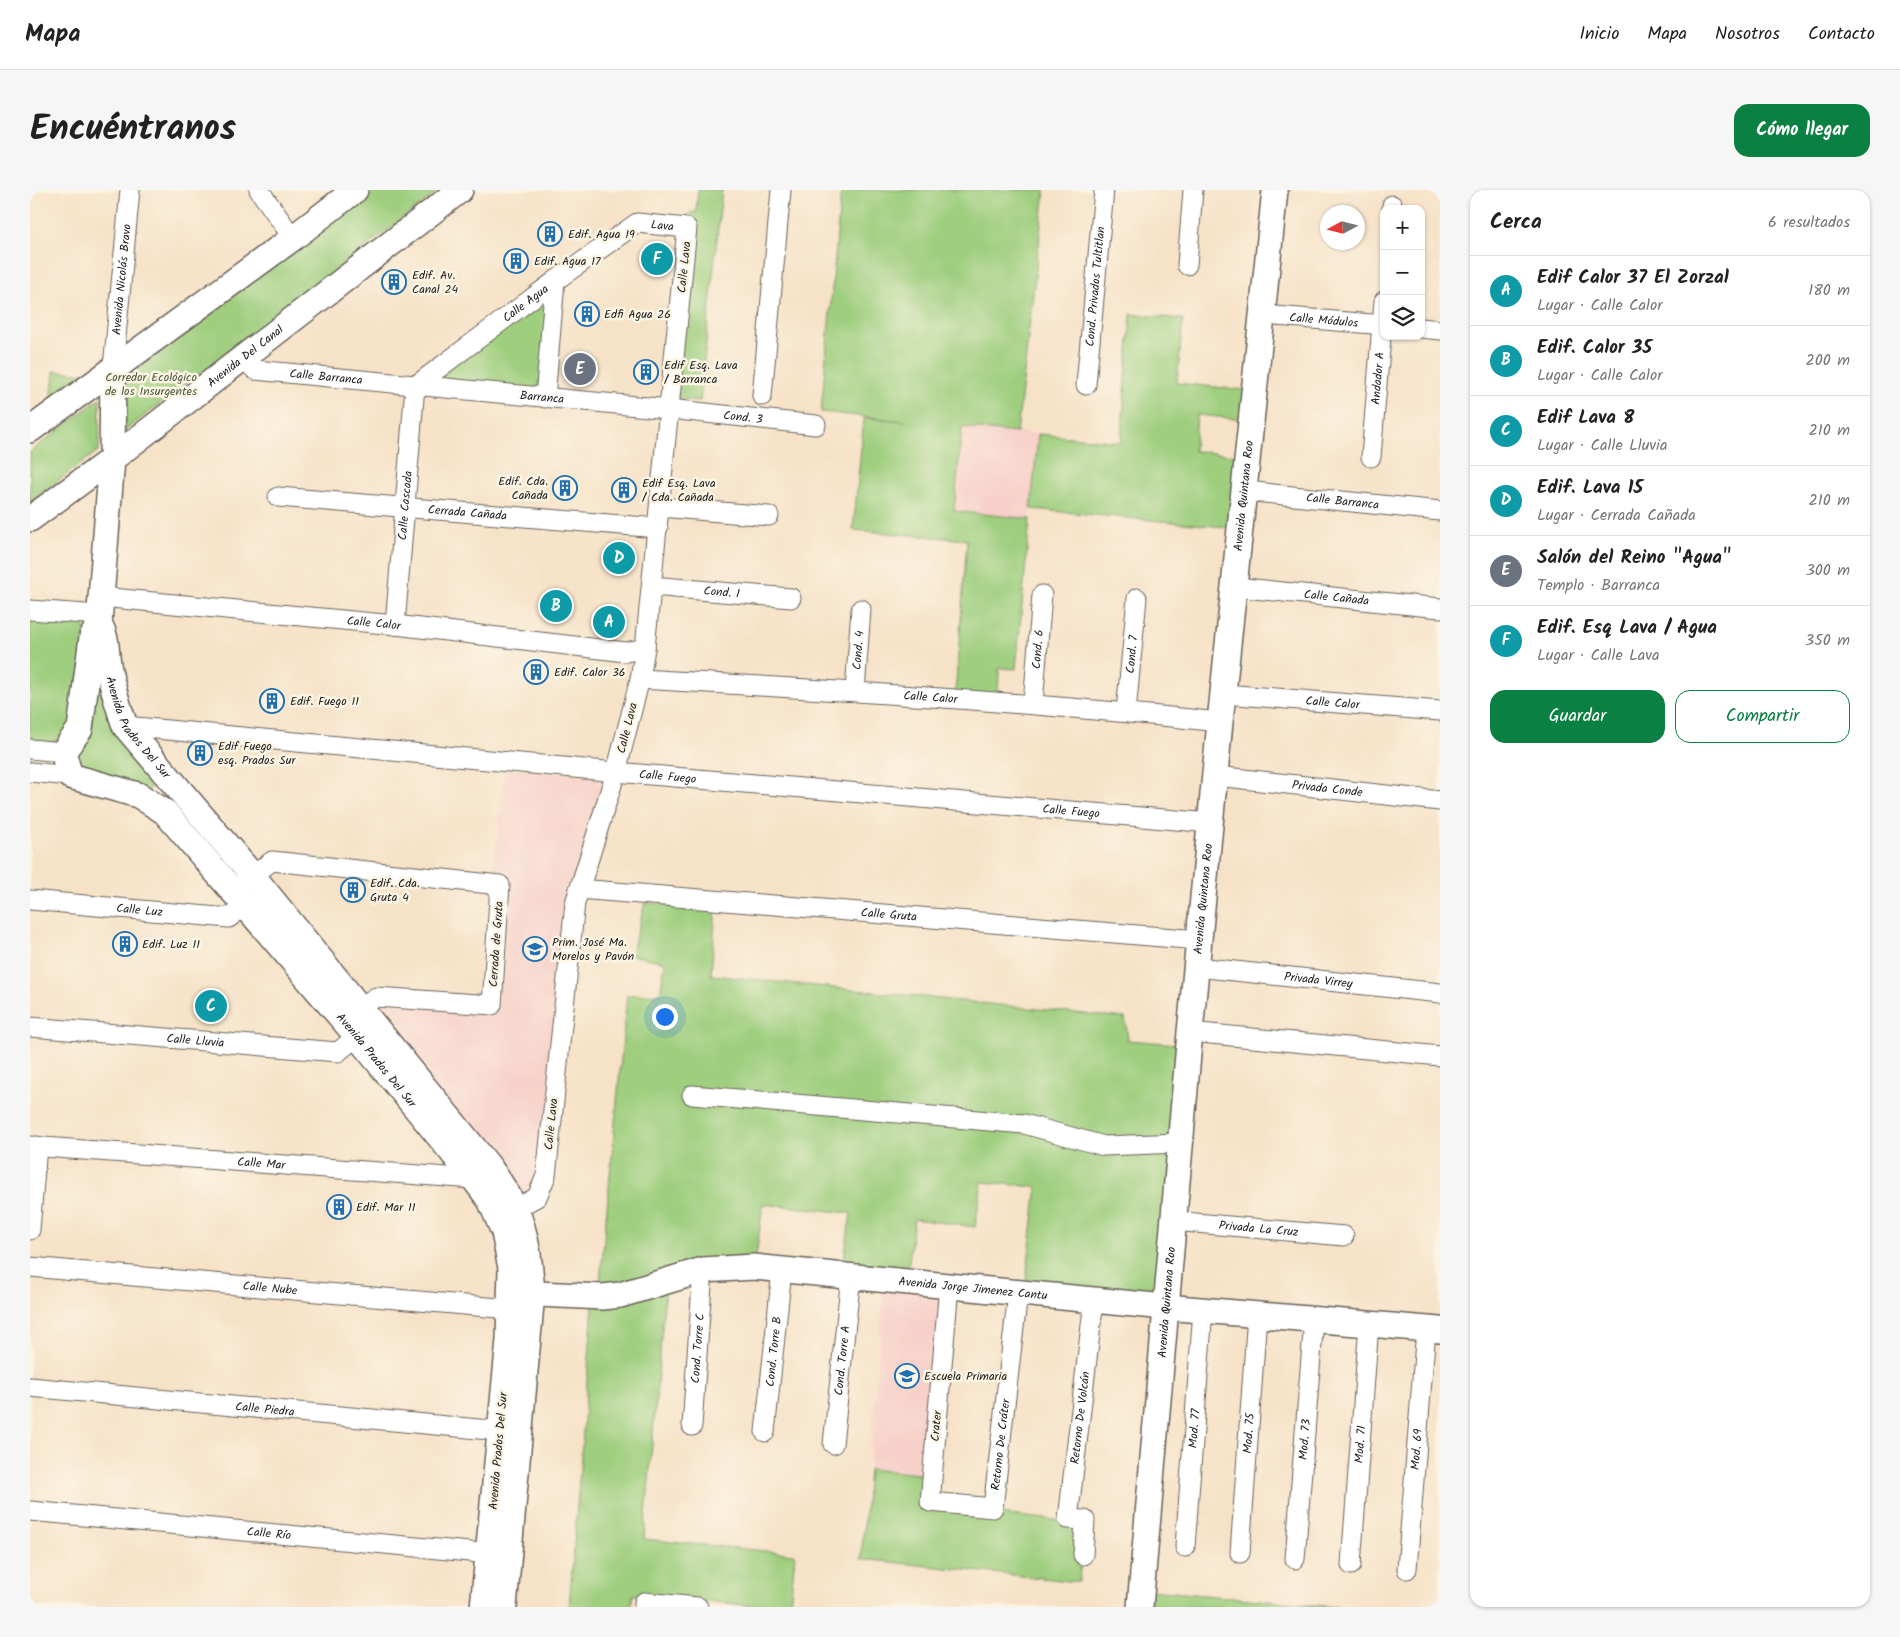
<!DOCTYPE html>
<html lang="es">
<head>
<meta charset="utf-8">
<style>
	body { margin:0; font-family:Kalam,sans-serif; background:#f6f6f6; color:#222 }
	.controls { position:absolute; right:15px; top:15px; display:grid; overflow:hidden; border-radius:10px; box-shadow:0 1px 4px #0004 }
	.controls button { width:45px; height:45px; display:grid; place-items:center; padding:0; border:0; border-bottom:1px solid #e0e0e0; background:#fff; color:#222; font:25px sans-serif }
	.compass { position:absolute; left:1290px; top:15px; width:45px; height:45px; border-radius:50%; background:#fff; box-shadow:0 1px 4px #0004; rotate:263deg }
	.you { position:absolute; left:634px; top:826px; width:18px; height:18px; margin:-12px; border:4px solid #fff; border-radius:50%; background:#1a73e8; box-shadow:0 0 0 8px #1a73e833 }
	.badge { display:grid; place-items:center; width:32px; height:32px; border-radius:50%; background:#0b8043; color:#fff; font-size:16px; font-weight:700 }
	.pin { position:absolute; translate:-50% -50%; border:2px solid #fff; box-shadow:0 1px 5px #0006 }
	.list { margin:0; padding:0; list-style:none }
	h2 { display:flex; justify-content:space-between; align-items:center; height:65px; margin:0; padding:0 20px; font-size:21px }
	h2 small { font-size:16px; font-weight:400; color:#767676 }
	.list li { display:grid; grid-template-columns:32px 1fr auto; gap:15px; align-items:center; box-sizing:border-box; height:70px; padding:0 20px; border-top:1px solid #e0e0e0 }
	.list b { display:block; font-size:19px; white-space:nowrap }
	.list p { margin:0; font-size:16px; white-space:nowrap; color:#767676 }
	.list em { font-size:16px; font-style:normal; color:#767676 }
	.actions { display:flex; gap:10px; padding:15px 20px }
	.actions a { flex:1; padding:11px 0; border:1px solid #0b8043; border-radius:15px; text-align:center; font-size:18px; color:#0b8043 }
	.actions .main { background:#0b8043; color:#fff }
	.icon { flex:none; width:28px; height:28px; fill:none; stroke:currentColor; stroke-width:2; stroke-linecap:round; stroke-linejoin:round }
	.map { position:relative; flex:none; width:1410px; height:1417px; overflow:hidden; border-radius:15px }
	header { display:flex; align-items:center; gap:30px; box-sizing:border-box; height:70px; padding:0 25px; background:#fff; border-bottom:1px solid #e0e0e0 }
	header strong { font-size:24px }
	nav { display:flex; gap:28px; margin-inline-start:auto; font-size:18px }
	.intro { display:flex; align-items:center; justify-content:space-between; box-sizing:border-box; height:120px; padding:0 30px }
	h1 { margin:0; font-size:35px }
	.button { padding:12px 22px; border-radius:15px; background:#0b8043; color:#fff; font-size:18px; font-weight:700 }
	main { display:flex; gap:30px; padding:0 30px }
	aside { flex:1; background:#fff; border-radius:15px; box-shadow:0 1px 4px #0004 }
	.map>svg:first-child { display:block }
</style>
</head>
<body>
<header>
<strong>Mapa</strong>
<nav><a>Inicio</a><a>Mapa</a><a>Nosotros</a><a>Contacto</a></nav>
</header>
<div class="intro"><h1>Encuéntranos</h1><a class="button">Cómo llegar</a></div>
<main>
<div class="map">
<svg width="1410" height="1417" viewBox="0 0 1410 1417">
	<rect width="100%" height="100%" fill="#fcf5e5"/>
	<filter id="ink" filterUnits="userSpaceOnUse"><feTurbulence type="fractalNoise" baseFrequency=".02" numOctaves="2"/><feDisplacementMap in="SourceGraphic" scale="10" xChannelSelector="R" yChannelSelector="G"/><feConvolveMatrix kernelMatrix="1 2 1 2 8 2 1 2 1" color-interpolation-filters="sRGB"/></filter>
	<filter id="wash" filterUnits="userSpaceOnUse"><feTurbulence type="fractalNoise" baseFrequency=".0096" numOctaves="4" result="noise"/><feDisplacementMap in="SourceGraphic" scale="20" xChannelSelector="R" yChannelSelector="G"/><feGaussianBlur stdDeviation="1.12" result="paint"/><feColorMatrix in="noise" values="0 0 0 0 0 0 0 0 0 0 0 0 0 0 0 0 0 1.4 0 .05"/><feComposite in="paint" operator="in"/></filter>
	<g filter="url(#wash)">
		<rect width="100%" height="100%" fill="#f6e2c7"/>
		<path fill="#f7d1c9" d="M932,237L1008,244L1000,329L924,322Z
			M474,578L579,588L543,706L510,993L490,1009L344,827L354,813L466,824L480,681L464,679Z
			M855,1087L914,1093L899,1285L839,1279Z"/>
		<path fill="#9ece7e" stroke="#5d754d" d="M343,0H410L93,242L94,189Z
			M668,0H692L670,211L640,208L655,31L661,22L666,23Z
			M811,0H1015L987,243L932,237L924,321L1000,329L986,479L969,478L968,508L925,505L937,350L823,340L834,228L875,231L791,222Z
			M525,91L515,208L385,196Z
			M1101,124L1153,129L1147,193L1224,201L1221,230L1167,225L1164,261L1215,266L1206,338L1001,319L1008,244L1091,252Z
			M24,181L61,184L21,215Z
			M70,208L69,260L0,312V262Z
			M0,426L50,430L55,434L48,515L33,546L24,552L0,556Z
			M63,448L129,578L119,600L41,585Z
			M615,713L686,716L681,785L1095,828L1098,850L1159,855L1142,1125L995,1099L1007,997L952,992L945,1037L884,1029L877,1089L812,1082L821,1023L733,1014L725,1074L636,1090L614,1349L765,1364L760,1417H740L603,1405L601,1417H539L564,1103L569,1102L597,805L630,804L635,772L601,765Z
			M839,1279L899,1285L896,1316L1053,1333L1049,1392L831,1369Z
			M1109,1399L1307,1417H1107Z"/>
	</g>
	<g filter="url(#ink)">
		<g fill="none" stroke-linecap="round" stroke-linejoin="round">
			<defs>
				<g id="minor">
					<path d="M229,0L263,48"/>
					<path d="M1362,19V15"/>
					<path d="M1157,75L1163,0"/>
					<path id="s1" d="M1233,125L1354,135"/>
					<path d="M1391,138L1410,140"/>
					<path id="s2" d="M213,167L225,180L639,219L786,235"/>
					<path id="s3" d="M83,178L100,0"/>
					<path id="s4" d="M1056,195L1074,0"/>
					<path id="s5" d="M385,196L525,91L607,33L657,38L615,458L610,489L586,582L545,713L516,986L507,1007L485,1019"/>
					<path d="M732,206L751,0"/>
					<path d="M515,208L525,91"/>
					<path id="s6" d="M1341,267L1354,111"/>
					<path id="s7" d="M1215,301L1410,321"/>
					<path id="s8" d="M248,307L628,338"/>
					<path d="M630,317L739,326"/>
					<path id="s9" d="M622,396L761,408"/>
					<path id="s10" d="M1205,397L1410,418"/>
					<path id="s11" d="M71,407L365,435L596,462L615,458"/>
					<path d="M0,420L70,425"/>
					<path id="s12" d="M365,435L385,196"/>
					<path id="s13" d="M610,489C804,500 997,512 1190,532"/>
					<path id="s14" d="M825,501L831,419"/>
					<path id="s15" d="M1194,504L1410,521"/>
					<path id="s16" d="M1003,514L1012,405"/>
					<path id="s17" d="M1096,522L1107,408"/>
					<path id="s18" d="M95,536L586,582L1181,633"/>
					<path d="M0,559L33,562"/>
					<path d="M0,582L40,586"/>
					<path id="s19" d="M1186,586L1410,611"/>
					<path d="M213,693L242,671L470,695L462,815L346,807L320,824"/>
					<path id="s20" d="M549,699L1169,750"/>
					<path id="s21" d="M0,710L199,728L215,715"/>
					<path id="s22" d="M1167,777L1410,803"/>
					<path id="s23" d="M0,837L308,862L327,846"/>
					<path d="M1160,842L1410,866"/>
					<path d="M662,905L994,934L1074,956L1150,953"/>
					<path id="s24" d="M0,956L444,989L451,984"/>
					<path id="s25" d="M1143,1031L1314,1046"/>
					<path d="M0,1040L7,956"/>
					<path id="s26" d="M0,1077L480,1119"/>
					<path id="s27" d="M919,1096L900,1312L963,1318L988,1103"/>
					<path id="s28" d="M0,1197L470,1241"/>
					<path id="s29" d="M662,1236L673,1080"/>
					<path id="s30" d="M735,1242L752,1080"/>
					<path id="s31" d="M803,1254L821,1086"/>
					<path id="s32" d="M0,1321L472,1365"/>
					<path id="s33" d="M1155,1357L1173,1120"/>
					<path id="s34" d="M1210,1363L1227,1125"/>
					<path id="s35" d="M1053,1365L1055,1330L1038,1329L1064,1110"/>
					<path id="s36" d="M1265,1369L1284,1129"/>
					<path id="s37" d="M1321,1375L1339,1134"/>
					<path id="s38" d="M1377,1379L1396,1139"/>
					<path d="M614,1417V1412L668,1417"/>
				</g>
				<g id="major">
					<path id="s39" d="M83,178L82,269L69,433L62,447L50,539L33,562L40,586L108,605L135,622L327,846L444,989L460,1010L474,1042L481,1078L479,1150L453,1417"/>
					<path d="M0,240L263,48L325,0"/>
					<path id="s40" d="M0,329L82,269L430,0"/>
					<path id="s41" d="M70,435C77,448 76,460 78,474C81,495 88,515 95,536L222,685L460,978C469,991 478,1004 485,1018C497,1044 500,1075 502,1103L474,1417"/>
					<path id="s42" d="M486,1103L573,1107L590,1105L673,1080L724,1077L1135,1117L1410,1140"/>
					<path id="s43" d="M1110,1417L1160,842L1190,532L1245,0"/>
				</g>
			</defs>
			<use href="#minor" stroke="#686158" stroke-width="21"/>
			<use href="#major" stroke="#686158" stroke-width="28"/>
			<use href="#minor" stroke="#fff" stroke-width="19"/>
			<use href="#major" stroke="#fff" stroke-width="25"/>
		</g>
	</g>
	<defs>
		<symbol id="building-ring" viewBox="-11 -11 22 22"><circle r="9.5" fill="#fcf5e5" stroke="#1f6fb2" stroke-width="1.5"/><path d="M-4-6H4V6H1V3H-1V6H-4ZM-2.5-4.3h1.7v1.8h-1.7ZM.8-4.3h1.7v1.8H.8ZM-2.5-1h1.7V.8h-1.7ZM.8-1h1.7V.8H.8Z" fill="#1f6fb2"/></symbol>
		<symbol id="school-ring" viewBox="-11 -11 22 22"><circle r="9.5" fill="#fcf5e5" stroke="#1f6fb2" stroke-width="1.5"/><path d="M0-5L7-2L0 1L-7-2ZM-4 1L0 2.5L4 1V4Q0 6-4 4Z" fill="#1f6fb2"/></symbol>
	</defs>
	<g fill-rule="evenodd">
		<use href="#building-ring" x="506" y="30" width="28" height="28"/>
		<use href="#building-ring" x="472" y="57" width="28" height="28"/>
		<use href="#building-ring" x="350" y="78" width="28" height="28"/>
		<use href="#building-ring" x="543" y="110" width="28" height="28"/>
		<use href="#building-ring" x="602" y="168" width="28" height="28"/>
		<use href="#building-ring" x="521" y="284" width="28" height="28"/>
		<use href="#building-ring" x="580" y="286" width="28" height="28"/>
		<use href="#building-ring" x="492" y="468" width="28" height="28"/>
		<use href="#building-ring" x="228" y="497" width="28" height="28"/>
		<use href="#building-ring" x="156" y="549" width="28" height="28"/>
		<use href="#building-ring" x="309" y="686" width="28" height="28"/>
		<use href="#building-ring" x="81" y="740" width="28" height="28"/>
		<use href="#school-ring" x="491" y="745" width="28" height="28"/>
		<use href="#building-ring" x="295" y="1003" width="28" height="28"/>
		<use href="#school-ring" x="863" y="1172" width="28" height="28"/>
	</g>
	<g text-anchor="middle" stroke-width="5" stroke-linejoin="round" paint-order="stroke">
		<g font-size="12" fill="#1c1c1c" stroke="#fcf5e5">
			<text dy="4" stroke="none"><textPath href="#s5" startOffset="301">Lava</textPath></text>
			<text transform="translate(654 77) rotate(-84)" y="4">Calle Lava</text>
			<text dy="4" stroke="none"><textPath href="#s3" startOffset="89">Avenida Nicolás Bravo</textPath></text>
			<text dy="4" stroke="none"><textPath href="#s4" startOffset="99">Cond. Privados Tultitlan</textPath></text>
			<text dy="4" stroke="none"><textPath href="#s5" startOffset="138">Calle Agua</textPath></text>
			<text dy="4" stroke="none"><textPath href="#s1" startOffset="61">Calle Módulos</textPath></text>
			<text dy="4" stroke="none"><textPath href="#s40" startOffset="270">Avenida Del Canal</textPath></text>
			<text dy="4" stroke="none"><textPath href="#s2" startOffset="89">Calle Barranca</textPath></text>
			<text dy="4" stroke="none"><textPath href="#s6" startOffset="79">Andador A</textPath></text>
			<text dy="4" stroke="none"><textPath href="#s2" startOffset="306">Barranca</textPath></text>
			<text dy="4" stroke="none"><textPath href="#s2" startOffset="508">Cond. 3</textPath></text>
			<text dy="4" stroke="none"><textPath href="#s43" startOffset="1116">Avenida Quintana Roo</textPath></text>
			<text dy="4" stroke="none"><textPath href="#s7" startOffset="98">Calle Barranca</textPath></text>
			<text dy="4" stroke="none"><textPath href="#s12" startOffset="120">Calle Cascada</textPath></text>
			<text dy="4" stroke="none"><textPath href="#s8" startOffset="190">Cerrada Cañada</textPath></text>
			<text dy="4" stroke="none"><textPath href="#s9" startOffset="70">Cond. 1</textPath></text>
			<text dy="4" stroke="none"><textPath href="#s10" startOffset="102">Calle Cañada</textPath></text>
			<text dy="4" stroke="none"><textPath href="#s11" startOffset="274">Calle Calor</textPath></text>
			<text dy="4" stroke="none"><textPath href="#s14" startOffset="41">Cond. 4</textPath></text>
			<text dy="4" stroke="none"><textPath href="#s16" startOffset="55">Cond. 6</textPath></text>
			<text dy="4" stroke="none"><textPath href="#s17" startOffset="58">Cond. 7</textPath></text>
			<text dy="4" stroke="none"><textPath href="#s13" startOffset="291">Calle Calor</textPath></text>
			<text dy="4" stroke="none"><textPath href="#s15" startOffset="109">Calle Calor</textPath></text>
			<text dy="4" stroke="none"><textPath href="#s41" startOffset="112">Avenida Prados Del Sur</textPath></text>
			<text transform="translate(597 538) rotate(-76)" y="4">Calle Lava</text>
			<text dy="4" stroke="none"><textPath href="#s18" startOffset="545">Calle Fuego</textPath></text>
			<text dy="4" stroke="none"><textPath href="#s19" startOffset="112">Privada Conde</textPath></text>
			<text dy="4" stroke="none"><textPath href="#s18" startOffset="950">Calle Fuego</textPath></text>
			<text dy="4" stroke="none"><textPath href="#s43" startOffset="711">Avenida Quintana Roo</textPath></text>
			<text dy="4" stroke="none"><textPath href="#s21" startOffset="110">Calle Luz</textPath></text>
			<text dy="4" stroke="none"><textPath href="#s20" startOffset="311">Calle Gruta</textPath></text>
			<text transform="translate(466 754) rotate(-86)" y="4">Cerrada de Gruta</text>
			<text dy="4" stroke="none"><textPath href="#s22" startOffset="122">Privada Virrey</textPath></text>
			<text dy="4" stroke="none"><textPath href="#s23" startOffset="166">Calle Lluvia</textPath></text>
			<text dy="4" stroke="none"><textPath href="#s39" startOffset="846">Avenida Prados Del Sur</textPath></text>
			<text transform="translate(521 934) rotate(-84)" y="4">Calle Lava</text>
			<text dy="4" stroke="none"><textPath href="#s24" startOffset="232">Calle Mar</textPath></text>
			<text dy="4" stroke="none"><textPath href="#s25" startOffset="86">Privada La Cruz</textPath></text>
			<text dy="4" stroke="none"><textPath href="#s26" startOffset="241">Calle Nube</textPath></text>
			<text dy="4" stroke="none"><textPath href="#s42" startOffset="462">Avenida Jorge Jimenez Cantu</textPath></text>
			<text dy="4" stroke="none"><textPath href="#s43" startOffset="306">Avenida Quintana Roo</textPath></text>
			<text dy="4" stroke="none"><textPath href="#s29" startOffset="78">Cond. Torre C</textPath></text>
			<text dy="4" stroke="none"><textPath href="#s30" startOffset="81">Cond. Torre B</textPath></text>
			<text dy="4" stroke="none"><textPath href="#s31" startOffset="84">Cond. Torre A</textPath></text>
			<text dy="4" stroke="none"><textPath href="#s28" startOffset="236">Calle Piedra</textPath></text>
			<text dy="4" stroke="none"><textPath href="#s35" startOffset="154">Retorno De Volcán</textPath></text>
			<text transform="translate(906 1236) rotate(-85)" y="4">Crater</text>
			<text dy="4" stroke="none"><textPath href="#s33" startOffset="119">Mod. 77</textPath></text>
			<text dy="4" stroke="none"><textPath href="#s34" startOffset="120">Mod. 75</textPath></text>
			<text dy="4" stroke="none"><textPath href="#s36" startOffset="120">Mod. 73</textPath></text>
			<text dy="4" stroke="none"><textPath href="#s37" startOffset="121">Mod. 71</textPath></text>
			<text dy="4" stroke="none"><textPath href="#s27" startOffset="344">Retorno De Cráter</textPath></text>
			<text dy="4" stroke="none"><textPath href="#s38" startOffset="120">Mod. 69</textPath></text>
			<text transform="translate(468 1261) rotate(-85)" y="4">Avenida Prados Del Sur</text>
			<text dy="4" stroke="none"><textPath href="#s32" startOffset="240">Calle Río</textPath></text>
		</g>
		<g font-size="12" fill="#1c1c1c" stroke="#fcf5e5" text-anchor="start">
			<text x="538" y="48">Edif. Agua 19</text>
			<text x="504" y="75">Edif. Agua 17</text>
			<text x="382" y="89">Edif. Av.<tspan x="382" dy="14">Canal 24</tspan></text>
			<text x="574" y="128">Edfi Agua 26</text>
			<text x="634" y="179">Edif Esq. Lava<tspan x="634" dy="14">/ Barranca</tspan></text>
			<text x="518" y="295" text-anchor="end">Edif. Cda.<tspan x="518" dy="14">Cañada</tspan></text>
			<text x="612" y="297">Edif Esq. Lava<tspan x="612" dy="14">/ Cda. Cañada</tspan></text>
			<text x="524" y="486">Edif. Calor 36</text>
			<text x="260" y="515">Edif. Fuego 11</text>
			<text x="188" y="560">Edif Fuego<tspan x="188" dy="14">esq. Prados Sur</tspan></text>
			<text x="340" y="697">Edif. Cda.<tspan x="340" dy="14">Gruta 4</tspan></text>
			<text x="522" y="756">Prim. José Ma.<tspan x="522" dy="14">Morelos y Pavón</tspan></text>
			<text x="112" y="758">Edif. Luz 11</text>
			<text x="326" y="1021">Edif. Mar 11</text>
			<text x="894" y="1190">Escuela Primaria</text>
		</g>
		<g font-size="12" fill="#4a5a3e" stroke="#fcf5e5">
			<text x="121" y="191">Corredor Ecológico<tspan x="121" dy="14">de los Insurgentes</tspan></text>
		</g>
	</g>
</svg>
<div class="controls">
<button>+</button>
<button>−</button>
<button><svg class="icon" aria-label="layers" viewBox="0 0 24 24"><path d="M12 4l9 5-9 5-9-5zM3 14l9 5 9-5"/></svg></button>
</div>
<svg class="compass" viewBox="-18 -18 36 36"><path d="M0-13l5 13h-10z" fill="#e53935"/><path d="M0 13l5-13h-10z" fill="#767676"/></svg>
<div class="you"></div>
<div class="pin badge" style="left:579px;top:432px;background:#0f9aa8">A</div>
<div class="pin badge" style="left:526px;top:416px;background:#0f9aa8">B</div>
<div class="pin badge" style="left:181px;top:816px;background:#0f9aa8">C</div>
<div class="pin badge" style="left:589px;top:368px;background:#0f9aa8">D</div>
<div class="pin badge" style="left:550px;top:179px;background:#6b7280">E</div>
<div class="pin badge" style="left:627px;top:69px;background:#0f9aa8">F</div>
</div>
<aside>
<h2>Cerca<small>6 resultados</small></h2>
<ul class="list">
<li><span class="badge" style="background:#0f9aa8">A</span><div><b>Edif Calor 37 El Zorzal</b><p>Lugar · Calle Calor</p></div><em>180 m</em></li>
<li><span class="badge" style="background:#0f9aa8">B</span><div><b>Edif. Calor 35</b><p>Lugar · Calle Calor</p></div><em>200 m</em></li>
<li><span class="badge" style="background:#0f9aa8">C</span><div><b>Edif Lava 8</b><p>Lugar · Calle Lluvia</p></div><em>210 m</em></li>
<li><span class="badge" style="background:#0f9aa8">D</span><div><b>Edif. Lava 15</b><p>Lugar · Cerrada Cañada</p></div><em>210 m</em></li>
<li><span class="badge" style="background:#6b7280">E</span><div><b>Salón del Reino &quot;Agua&quot;</b><p>Templo · Barranca</p></div><em>300 m</em></li>
<li><span class="badge" style="background:#0f9aa8">F</span><div><b>Edif. Esq Lava / Agua</b><p>Lugar · Calle Lava</p></div><em>350 m</em></li>
</ul>
<div class="actions"><a class="main">Guardar</a><a>Compartir</a></div>
</aside>
</main>
</body>
</html>
